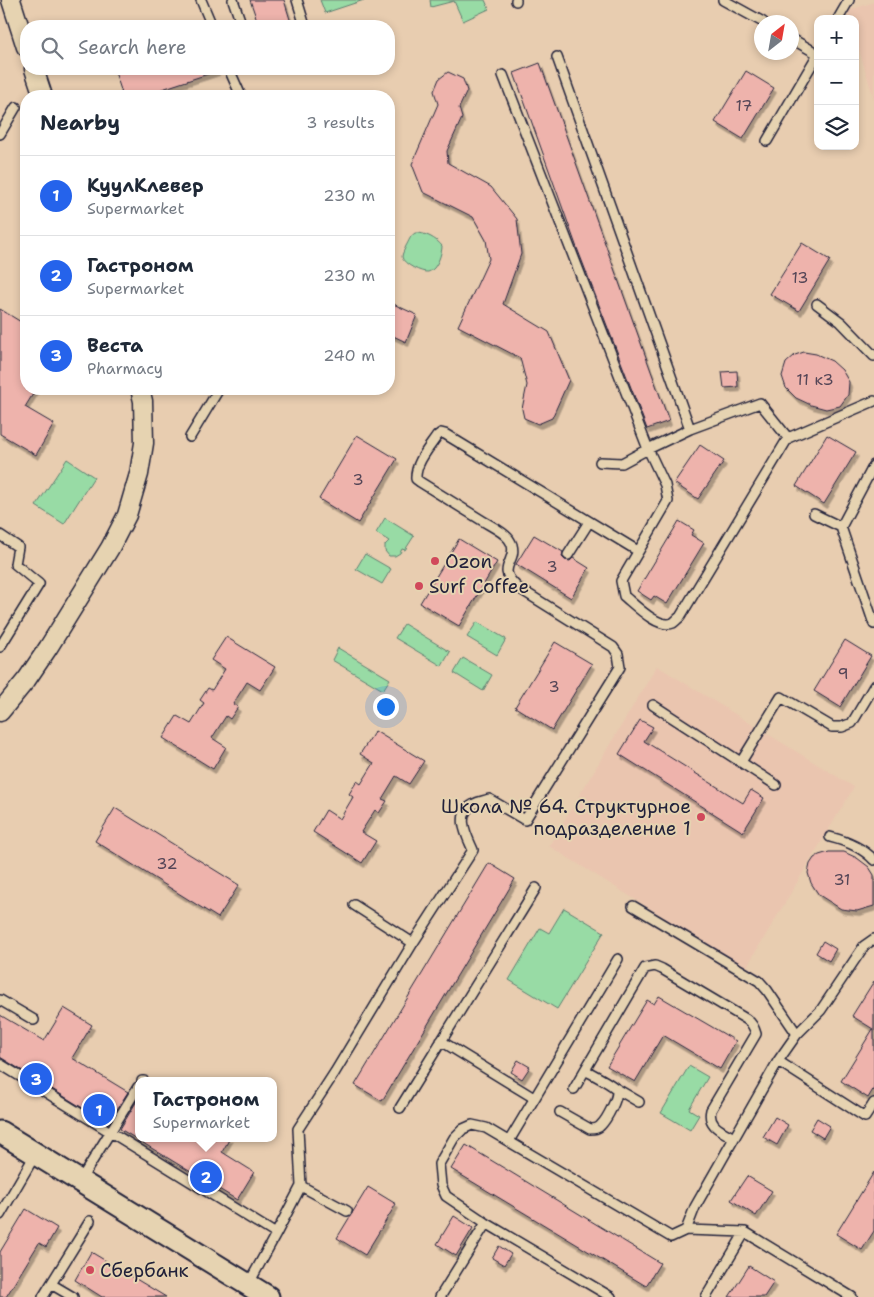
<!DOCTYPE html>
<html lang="en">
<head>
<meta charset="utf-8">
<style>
	body { margin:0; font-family:"Shantell Sans",sans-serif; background:#f2f2f3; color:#1f2937 }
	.controls { position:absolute; right:15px; top:15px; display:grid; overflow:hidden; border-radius:10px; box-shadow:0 2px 8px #0003 }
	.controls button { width:45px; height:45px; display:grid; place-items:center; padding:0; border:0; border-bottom:1px solid #e0e1e3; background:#fff; color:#1f2937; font:25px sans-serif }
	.compass { position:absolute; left:754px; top:15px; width:45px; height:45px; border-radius:50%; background:#fff; box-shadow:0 2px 8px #0003; rotate:31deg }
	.you { position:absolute; left:385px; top:706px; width:18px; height:18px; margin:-12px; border:4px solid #fff; border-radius:50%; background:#1a73e8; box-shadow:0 0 0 8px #1a73e833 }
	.badge { display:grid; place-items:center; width:32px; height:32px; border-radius:50%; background:#2563eb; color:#fff; font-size:16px; font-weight:700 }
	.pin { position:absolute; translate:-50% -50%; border:2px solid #fff; box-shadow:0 1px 5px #0006 }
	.popup { position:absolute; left:135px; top:1077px; width:142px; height:65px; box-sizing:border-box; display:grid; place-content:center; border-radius:10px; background:#fff; filter:drop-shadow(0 1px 4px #0005); font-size:16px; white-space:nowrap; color:#747a83 }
	.popup b { font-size:19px; color:#1f2937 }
	.popup::after { content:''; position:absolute; left:50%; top:100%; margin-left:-10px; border:10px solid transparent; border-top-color:#fff }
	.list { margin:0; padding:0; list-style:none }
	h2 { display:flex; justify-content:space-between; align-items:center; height:65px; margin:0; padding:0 20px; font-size:21px }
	h2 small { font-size:16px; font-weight:400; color:#747a83 }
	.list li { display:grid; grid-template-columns:32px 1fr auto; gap:15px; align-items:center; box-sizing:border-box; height:80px; padding:0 20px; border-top:1px solid #e0e1e3 }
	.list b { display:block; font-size:19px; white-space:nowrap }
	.list p { margin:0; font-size:16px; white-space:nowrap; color:#747a83 }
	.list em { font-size:16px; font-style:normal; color:#747a83 }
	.icon { flex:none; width:28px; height:28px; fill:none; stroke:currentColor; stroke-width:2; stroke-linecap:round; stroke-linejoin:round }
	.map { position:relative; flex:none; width:874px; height:1297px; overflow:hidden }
	.search { position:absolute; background:#fff; box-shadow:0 2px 8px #0003; left:20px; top:20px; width:375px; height:55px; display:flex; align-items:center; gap:12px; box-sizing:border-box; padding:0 18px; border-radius:20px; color:#747a83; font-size:19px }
	.panel { position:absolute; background:#fff; box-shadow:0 2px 8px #0003; left:20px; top:90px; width:375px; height:305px; border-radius:20px }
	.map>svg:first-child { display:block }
</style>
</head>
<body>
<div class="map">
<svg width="874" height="1297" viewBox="0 0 874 1297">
	<defs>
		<filter id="shadow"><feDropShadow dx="2.5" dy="4.5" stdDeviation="0" flood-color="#0004"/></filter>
	</defs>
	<rect width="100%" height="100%" fill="#e8cdb0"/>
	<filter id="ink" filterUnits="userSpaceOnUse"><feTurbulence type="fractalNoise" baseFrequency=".02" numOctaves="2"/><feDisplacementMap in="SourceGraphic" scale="10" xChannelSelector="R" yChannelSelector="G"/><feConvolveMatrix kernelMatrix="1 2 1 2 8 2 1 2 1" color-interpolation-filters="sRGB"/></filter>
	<g filter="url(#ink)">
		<path fill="#eac5af" d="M874,2V99L855,37V19H850L847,11Z
			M657,666L854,787L746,968L549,846Z"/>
		<path fill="#98dba5" stroke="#5d7e70" d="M320,0H364L325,13Z
			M430,0H485L489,9L463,21L454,1L431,7Z
			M415,233C424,232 437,239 442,246C442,253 437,270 428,272C422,273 403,264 402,257C402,253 405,249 406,246C409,241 410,236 415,233Z
			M67,459L94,477L64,524L36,506Z
			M385,518L414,536L405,550L402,549L400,553L395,556H389L385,551V545L389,541L376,533Z
			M365,554L391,569L382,584L356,569Z
			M477,622L506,639L497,655L467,637Z
			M404,624L450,652L442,666L395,638Z
			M338,648L390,679L383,690L332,660Z
			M463,658L492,675L483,691L454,673Z
			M564,908L604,932L557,1009L509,980L540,928L549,933Z
			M689,1066L708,1077L689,1109L699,1115L690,1130L661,1113Z"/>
		<path fill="#eeb3ac" stroke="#22223b" filter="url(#shadow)" d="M250,0H284L292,26H259Z
			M540,63L669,421L647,429L577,248L514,73Z
			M114,69H217V71L141,96H123Z
			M746,71L774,88L743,139L715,122Z
			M448,72L463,79L467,91L459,108L462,118L447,151L448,163L491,187L517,219L521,254L503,304L549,332L569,380L552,418L538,424L524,418L522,409L527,385L520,358L458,326L489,259L486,240L473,217L423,192L412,164L438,104L434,91L439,79Z
			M802,243L830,260L799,311L770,294Z
			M389,302L417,315L406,342L389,334Z
			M0,309L26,325V389H36L25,407L54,424L36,455L0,434Z
			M804,352L816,354L832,361L842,370L849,382L848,395L840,406L826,409L811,405L796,398L786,388L782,376L786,363L795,355Z
			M737,371L738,387L724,388L722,372Z
			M357,435L397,459L358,523L319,499Z
			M827,435L856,452L824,504L796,486Z
			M700,445L724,461L698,499L674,483Z
			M679,521L694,530L691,535L704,543L667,604L654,596L651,600L637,591Z
			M534,535L563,552L562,557L565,560L570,561L573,558L589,568L571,598L516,564Z
			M459,539L497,562L459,626L420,603Z
			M226,637L275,667L260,690L247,682L233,704L238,707L230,719L226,716L212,738L226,747L213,769L163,738L177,716L191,724L204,703L200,700L208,688L212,690L225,669L211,660Z
			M845,640L871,656L840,707L814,691Z
			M555,642L592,664L552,730L515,707Z
			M640,720L653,727L644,741L743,803L751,790L764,798L743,832L619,754Z
			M375,731L424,761L409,784L396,776L382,799L387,801L379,813L375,810L361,832L376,841L362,863L313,832L326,810L340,819L353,797L349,794L357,781L361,784L374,763L360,754Z
			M115,808L239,885L218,918L95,841Z
			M829,852H844L857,858L869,867L874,875V906L857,911L841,909L819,895L811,883L808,873L810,864L814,858L819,855Z
			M489,863L515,879L382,1101L355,1085Z
			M823,941L836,949L829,961L816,953Z
			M874,981V1088L868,1098L841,1081L873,1029L852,1016Z
			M659,996L736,1041L720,1069L663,1035L635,1082L607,1066L647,1000L654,1004Z
			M64,1008L92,1025L72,1058L128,1092L109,1122L107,1123L0,1057V1015L44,1041Z
			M518,1060L530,1067L522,1079L511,1072Z
			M138,1099V1138H230L222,1152L254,1172L237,1200L120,1129Z
			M775,1117L788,1125L777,1145L763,1137Z
			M817,1118L830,1126L823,1138L810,1130Z
			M466,1145L660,1263L646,1286L451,1169Z
			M874,1172V1231L862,1250L836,1234Z
			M747,1176L772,1191L756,1216L731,1200Z
			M368,1187L396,1204L365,1255L337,1238Z
			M26,1209L57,1228L46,1247L39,1243L6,1297H0V1252Z
			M454,1216L473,1228L456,1256L437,1244Z
			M499,1246L511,1254L504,1265L492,1258Z
			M91,1252L166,1297H102L75,1280Z
			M749,1266L774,1282L764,1297H729Z"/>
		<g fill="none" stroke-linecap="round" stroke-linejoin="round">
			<defs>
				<path id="service" d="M201,0L212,26
					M233,0L242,26
					M297,0L305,26
					M516,0V1
					M723,0L763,22
					M838,19L849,0
					M792,39L818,54
					M557,57L690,429
					M229,69L241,96
					M503,75L648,449L690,429L760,403L788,438L874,401
					M0,134L16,107
					M767,141L818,54
					M817,304L841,322L874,356
					M190,437L219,389
					M600,462L622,463L648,449L665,485L668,501L621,581L624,596C635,605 658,629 673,623C676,621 677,619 680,617L788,438
					M874,465L841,527L874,624
					M814,514L841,527
					M0,535L18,547L15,564L39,584L0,647
					M568,555L589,522
					M653,705L776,785
					M741,762L781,697L832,727H842L852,723L874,686
					M830,837C846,841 863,848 874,860
					M354,905L413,943
					M633,906L759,981L767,990L797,1034
					M0,1000L34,1020
					M441,1041L534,1098
					M778,1061L865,1117L874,1103
					M0,1064L276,1234
					M142,1081H144
					M615,1088L639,1102
					M574,1089L585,1070
					M400,1108L536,888
					M560,1112L590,1129C594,1129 598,1129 601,1125C606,1120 620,1096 616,1089C612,1084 592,1074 585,1070L645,968L655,966L662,969L746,1019C752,1023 754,1027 756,1034L711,1110C707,1126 722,1131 734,1138
					M509,1141L618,959
					M80,1181L138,1087
					M301,1186L347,1211
					M0,1215L35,1155
					M686,1230L695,1207L778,1061L797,1034L821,1010L864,946L874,939
					M51,1284L73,1297
					M248,1285L276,1234L301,1186L298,1129L335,1072L413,943L473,850C467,836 454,814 474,804C479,801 484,801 489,799L525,820L620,667L618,654L613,647L517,587C495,567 517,563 512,545C512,544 509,539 508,538C502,531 491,526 483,521C462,508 441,495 420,482L416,479C415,463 429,448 437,436L441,433L445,434L638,551
					M43,1297L90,1221
					M440,1297L486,1223
					M611,1297L486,1223L446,1196L441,1185L439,1164L454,1138L463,1129L472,1125L486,1128L671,1237L686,1230L745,1232L852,1297
					M706,1297L745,1232"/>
				<path id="minor" d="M11,0L26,47
					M34,69L43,96
					M0,712L27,679L48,648L110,548L127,515L139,474L144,443L143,401L140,389"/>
				<path id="tertiary" d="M0,1132L268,1297"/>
			</defs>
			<use href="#service" stroke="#22223b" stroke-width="12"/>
			<use href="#minor" stroke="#22223b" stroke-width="21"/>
			<use href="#tertiary" stroke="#22223b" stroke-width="25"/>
			<use href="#service" stroke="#e6d3b1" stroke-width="9"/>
			<use href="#minor" stroke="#e6d3b1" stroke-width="18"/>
			<use href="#tertiary" stroke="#e6d3b1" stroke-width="21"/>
		</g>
	</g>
	<g fill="#d1495b" stroke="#e6d3b1" stroke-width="2">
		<circle cx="435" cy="561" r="5"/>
		<circle cx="419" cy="586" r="5"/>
		<circle cx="701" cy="817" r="5"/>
		<circle cx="90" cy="1270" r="5"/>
	</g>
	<g text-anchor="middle" stroke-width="4" stroke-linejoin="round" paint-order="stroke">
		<g font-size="16" fill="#554657">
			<text x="744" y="111">17</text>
			<text x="800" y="283">13</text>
			<text x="815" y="385">11 к3</text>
			<text x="358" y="485">3</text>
			<text x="552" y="572">3</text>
			<text x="843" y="679">9</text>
			<text x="554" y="692">3</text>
			<text x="167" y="869">32</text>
			<text x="842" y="885">31</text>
		</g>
		<g font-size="19" fill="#22223b" stroke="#e6d3b1" text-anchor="start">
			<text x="445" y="568">Ozon</text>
			<text x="429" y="593">Surf Coffee</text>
			<text x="691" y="813" text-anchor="end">Школа № 64. Структурное<tspan x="691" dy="22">подразделение 1</tspan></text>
			<text x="100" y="1277">Сбербанк</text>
		</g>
	</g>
</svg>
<div class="controls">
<button>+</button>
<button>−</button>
<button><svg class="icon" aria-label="layers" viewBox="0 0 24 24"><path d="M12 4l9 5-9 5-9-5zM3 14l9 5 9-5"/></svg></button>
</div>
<svg class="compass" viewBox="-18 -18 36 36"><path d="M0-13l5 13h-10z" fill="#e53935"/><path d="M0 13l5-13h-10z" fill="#747a83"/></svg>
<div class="you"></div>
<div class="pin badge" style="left:99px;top:1110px">1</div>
<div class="pin badge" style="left:206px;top:1177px">2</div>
<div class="popup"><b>Гастроном</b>Supermarket</div>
<div class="pin badge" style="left:36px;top:1079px">3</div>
<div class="search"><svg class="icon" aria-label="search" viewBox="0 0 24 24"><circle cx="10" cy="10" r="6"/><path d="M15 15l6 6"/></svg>Search here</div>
<section class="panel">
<h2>Nearby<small>3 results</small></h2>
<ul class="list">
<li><span class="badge">1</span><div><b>КуулКлевер</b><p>Supermarket</p></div><em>230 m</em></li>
<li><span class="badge">2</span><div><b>Гастроном</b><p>Supermarket</p></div><em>230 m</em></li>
<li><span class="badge">3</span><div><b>Веста</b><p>Pharmacy</p></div><em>240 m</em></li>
</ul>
</section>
</div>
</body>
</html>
